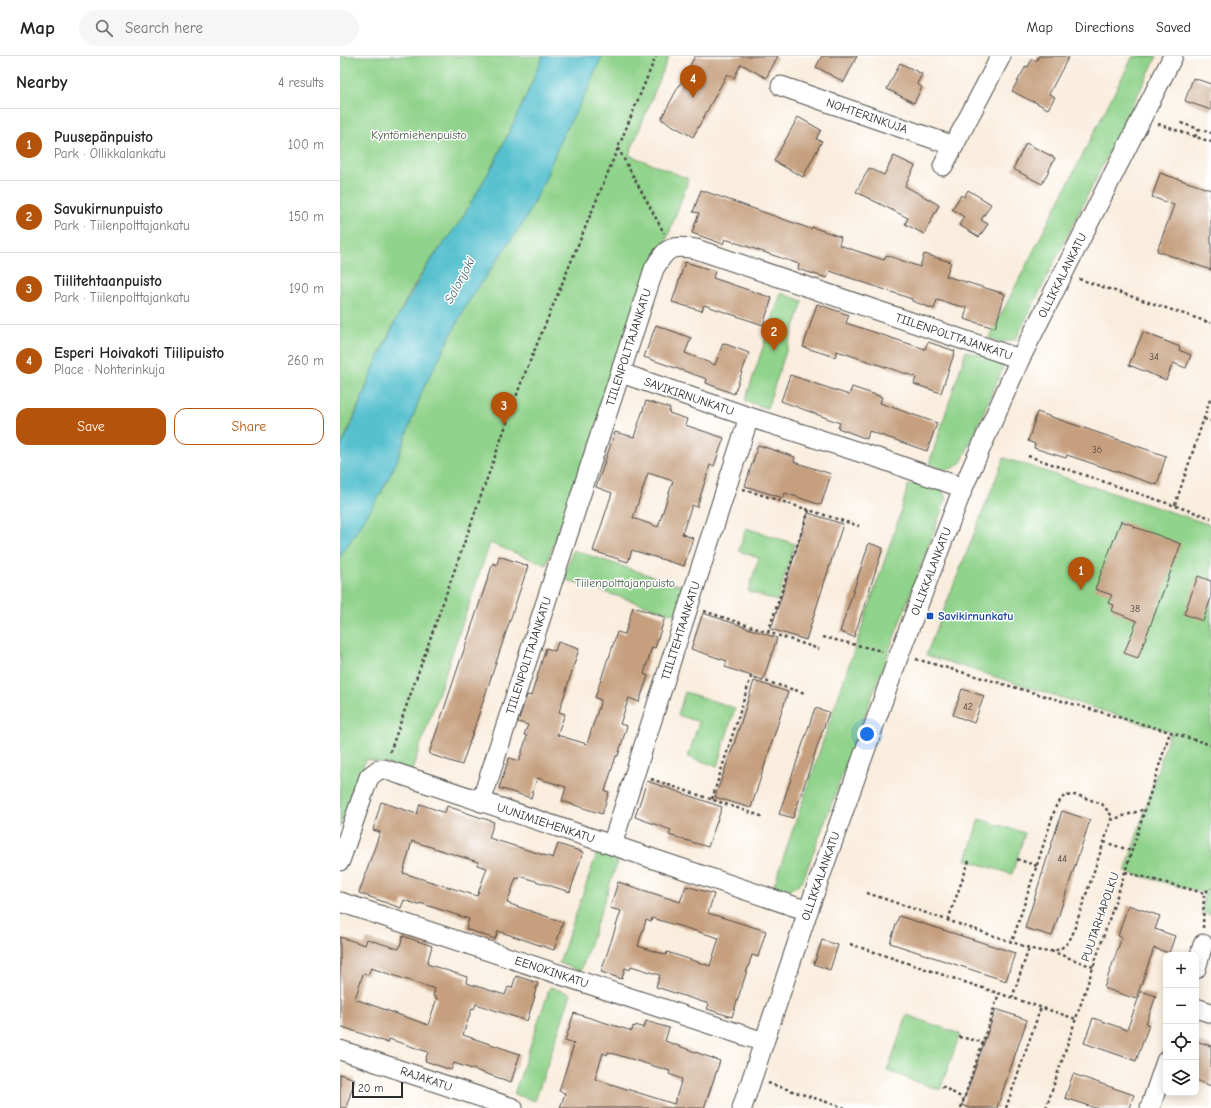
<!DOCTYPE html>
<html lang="en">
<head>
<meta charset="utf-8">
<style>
	body { margin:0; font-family:"Comic Neue",sans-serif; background:#f6f6f6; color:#202124 }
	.controls { position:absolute; right:12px; bottom:12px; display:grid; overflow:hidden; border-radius:8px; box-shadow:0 2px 10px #0003 }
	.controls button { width:36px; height:36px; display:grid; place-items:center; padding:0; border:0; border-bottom:1px solid #e0e0e0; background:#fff; color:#202124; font:20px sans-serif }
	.scale { position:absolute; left:12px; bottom:10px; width:51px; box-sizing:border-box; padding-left:4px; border:2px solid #2b2b2b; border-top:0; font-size:11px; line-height:14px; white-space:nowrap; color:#2b2b2b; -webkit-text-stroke:3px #fff; paint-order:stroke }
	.you { position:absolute; left:527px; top:678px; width:14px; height:14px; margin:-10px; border:3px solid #fff; border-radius:50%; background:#1a73e8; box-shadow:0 0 0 6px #1a73e833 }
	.badge { display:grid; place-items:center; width:26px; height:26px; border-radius:50%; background:#b45309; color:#fff; font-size:13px; font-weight:700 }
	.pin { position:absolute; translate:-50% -33px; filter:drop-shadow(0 1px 2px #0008) }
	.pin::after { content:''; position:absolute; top:21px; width:14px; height:12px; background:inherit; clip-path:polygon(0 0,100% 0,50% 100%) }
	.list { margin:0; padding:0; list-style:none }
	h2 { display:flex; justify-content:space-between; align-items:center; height:52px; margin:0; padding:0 16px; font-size:17px }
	h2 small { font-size:13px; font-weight:400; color:#757577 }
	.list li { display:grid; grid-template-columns:26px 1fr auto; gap:12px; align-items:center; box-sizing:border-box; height:72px; padding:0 16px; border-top:1px solid #e0e0e0 }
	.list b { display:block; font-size:15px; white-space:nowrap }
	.list p { margin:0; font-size:13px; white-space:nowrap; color:#757577 }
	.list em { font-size:13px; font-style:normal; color:#757577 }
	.actions { display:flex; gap:8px; padding:12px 16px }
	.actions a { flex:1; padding:9px 0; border:1px solid #b45309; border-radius:12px; text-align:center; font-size:14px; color:#b45309 }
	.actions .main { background:#b45309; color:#fff }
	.icon { flex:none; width:22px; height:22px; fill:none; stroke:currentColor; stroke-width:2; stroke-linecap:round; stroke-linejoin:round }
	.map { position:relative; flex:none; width:871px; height:1052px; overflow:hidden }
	header { display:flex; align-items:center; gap:24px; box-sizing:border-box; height:56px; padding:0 20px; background:#fff; border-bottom:1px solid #e0e0e0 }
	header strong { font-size:19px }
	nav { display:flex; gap:22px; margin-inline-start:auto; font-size:14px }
	.search { width:280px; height:36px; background:#f6f6f6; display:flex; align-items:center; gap:10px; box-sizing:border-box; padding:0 14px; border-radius:22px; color:#757577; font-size:15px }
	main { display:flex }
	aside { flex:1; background:#fff }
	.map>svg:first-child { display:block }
</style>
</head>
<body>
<header>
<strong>Map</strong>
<div class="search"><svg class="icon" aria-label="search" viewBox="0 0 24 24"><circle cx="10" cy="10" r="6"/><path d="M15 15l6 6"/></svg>Search here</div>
<nav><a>Map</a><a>Directions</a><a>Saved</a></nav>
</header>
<main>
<aside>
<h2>Nearby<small>4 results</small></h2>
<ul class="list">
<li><span class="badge">1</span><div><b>Puusepänpuisto</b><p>Park · Ollikkalankatu</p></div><em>100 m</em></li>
<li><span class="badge">2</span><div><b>Savukirnunpuisto</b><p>Park · Tiilenpolttajankatu</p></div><em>150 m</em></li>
<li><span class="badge">3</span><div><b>Tiilitehtaanpuisto</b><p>Park · Tiilenpolttajankatu</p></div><em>190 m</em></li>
<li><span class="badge">4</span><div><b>Esperi Hoivakoti Tiilipuisto</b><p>Place · Nohterinkuja</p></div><em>260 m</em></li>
</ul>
<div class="actions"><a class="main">Save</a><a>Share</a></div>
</aside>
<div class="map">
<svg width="871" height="1052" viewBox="0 0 871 1052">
	<rect width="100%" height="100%" fill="#fff"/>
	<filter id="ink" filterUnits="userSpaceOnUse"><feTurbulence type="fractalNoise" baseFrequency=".025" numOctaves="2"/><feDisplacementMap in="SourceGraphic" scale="8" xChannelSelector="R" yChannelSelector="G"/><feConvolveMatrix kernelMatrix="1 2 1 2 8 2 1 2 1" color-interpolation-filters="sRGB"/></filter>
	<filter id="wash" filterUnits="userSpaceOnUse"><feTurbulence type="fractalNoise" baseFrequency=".012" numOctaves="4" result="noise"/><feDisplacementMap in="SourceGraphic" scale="16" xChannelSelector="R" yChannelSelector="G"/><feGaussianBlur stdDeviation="0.9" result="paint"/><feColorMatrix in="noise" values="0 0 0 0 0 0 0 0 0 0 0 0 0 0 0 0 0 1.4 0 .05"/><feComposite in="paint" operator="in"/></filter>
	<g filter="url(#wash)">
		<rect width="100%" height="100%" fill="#f9eddd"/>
		<path fill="#90d38b" stroke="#5e7f5b" d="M0,0H203C180,56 154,111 122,163C111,179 98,193 87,209C76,225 66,244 57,262C35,304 20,349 0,392Z
			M262,0H329L289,99L349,123L206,509L150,487L72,714L26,703L0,771V501L40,439L57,405L83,333L127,248L186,162L204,125L221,83L247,35Z
			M793,0H817L676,283L660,287L649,282Z
			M441,237L463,245L427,352L405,345Z
			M626,295L655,303L660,308L663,312L622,405C611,417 603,414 589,408Z
			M664,402L871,469V859L862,856L864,837L785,816L830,676L586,599Z
			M580,427L602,434L606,443L463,824C452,835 448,835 433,832L559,462L568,429Z
			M406,472L455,488L437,545L408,535L419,502L399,495Z
			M233,494L345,531L336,559L224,523Z
			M345,636L395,652L377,710L348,701L359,666L338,659Z
			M639,763L685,777L672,818L626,804Z
			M257,797L278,804L241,915L219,907Z
			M210,931L231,938L195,1045L174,1038Z
			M567,959L620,978L600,1034L547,1015Z"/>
		<path fill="#54c0ce" stroke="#40767c" d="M203,0H262L247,35L221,83L204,126L186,162L127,248L83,333L57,405L40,439L0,501V392L12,368L33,313L57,262L87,210L121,164L154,107L184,45Z"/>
		<g id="blocks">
			<path fill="#c59f7e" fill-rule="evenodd" d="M355,0H438L426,22L401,8L394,22L387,18L353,81L321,63Z
				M482,0H517L504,26L476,11Z
				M699,0H729L709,38L715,41L708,53L693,45V46L672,35L686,10L688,11L692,3L696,5Z
				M560,7L582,18L577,28L582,31L574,47L547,33Z
				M853,22L871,28V54L845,45Z
				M458,61L481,74L476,83L482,85L463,121L434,105Z
				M686,87L715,102L702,128L673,113Z
				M554,100L575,110L565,130L599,149L584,178L565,168L568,162L516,136L529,112L544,119Z
				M820,117L871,134V214L817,195L834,149L812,141Z
				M361,134L471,173L472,171L501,181L499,189L544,204L546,199L580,211L584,198L611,206L606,220L665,238L655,272L624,263L627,252L597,244L594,253L572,245V243L490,215L487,222L458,213L459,208L385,183L383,188L352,177L359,157L353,156Z
				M628,134L651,148L641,164L648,168L639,181L619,169L624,161L612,153L621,139L624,141Z
				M345,206L375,215L373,222L432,242L423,269L364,249L362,255L332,246Z
				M477,248L509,259L506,267L585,293L588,286L615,295L601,337L574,328L576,321L497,295L495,301L463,291Z
				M316,269L351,282L345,297L375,309L383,287L409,297L394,338L366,327L367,323L304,301Z
				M803,276L840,291L839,294L851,299L846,312L833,307L826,324L789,309Z
				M450,319L509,339L512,331L542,341L540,347L597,367L587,395L529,375L527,383L498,372L500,367L441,345Z
				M306,345L330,352L329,357L347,363L345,369L384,382L374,410L370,409L357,451L352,449L342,478L353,482L344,510L292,494L288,506L253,495L272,437L256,431L275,376L294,381ZM308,417L333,425L318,471L293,462Z
				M697,356L826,400L817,429L727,399L726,402L694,392L695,388L688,385Z
				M418,389L455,401L454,406L491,418L481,449L445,437L443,442L405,430Z
				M468,457L503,468L466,584L431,573Z
				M781,465L795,470L794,471L815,478L841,488L798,602L784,597L797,565L772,555L774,549L768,547L772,539L755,533Z
				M529,487L543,492L514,581L500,576Z
				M159,500L188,510L122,709L89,698L153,507L157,509Z
				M858,520L871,525V542L863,565L844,558Z
				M293,551L325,561L315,592L312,591L304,618L308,620L299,646L289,642L280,668L287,670L278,700H276L265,735L269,736L262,758L222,745L226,731L197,722L191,742L159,732L169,702L179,705L187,680L184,679L188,669L178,666L187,639L191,640L206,592L215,595L218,586L239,593L219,656L225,658L217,679L247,688L261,644L255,642L268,602H269L277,576L285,578Z
				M363,557L437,582L423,624L385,611L387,605L351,593Z
				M414,625L448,636L411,752L375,741L394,688Z
				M622,633L644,640L634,667L613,659Z
				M475,652L489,656L453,762L439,758Z
				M307,725L382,751L368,791L329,779L331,774L295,761Z
				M41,746L77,758L80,748L105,757L107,750L133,759L154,766L149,782L210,801L213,802L218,788L243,796L230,836L180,820L179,823L176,822L167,847L223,866L214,894L158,875L155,883L126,873L129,863L80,847L79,849L64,844L61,852L19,837L40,776L33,774ZM72,785L138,806L137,809L147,812L137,840L63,817Z
				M722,755L750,764L712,880L685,872Z
				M278,826L340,846L346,830L374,838L368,857L426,875L418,901L412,899L392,961L367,953L369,948L316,931L320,919L291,910L290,914L285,912L282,923L261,916L281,855L270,852ZM312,862L379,882L370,910L327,896L326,899L298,890L306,864L311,866Z
				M788,849L820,860L815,873L835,880L829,897L814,892L796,943L764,932L782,881L778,880Z
				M559,860L675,897L666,925L550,887Z
				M63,880L92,890L87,908L127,921L126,927L165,939L168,931L172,932L176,920L198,927L194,940H195L187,965L136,948L134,953L132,952L123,979L180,998L171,1026L114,1007L111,1014L85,1005L88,996L49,983L48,987L0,970V881L25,889L27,883L59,893ZM31,912L95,933L93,940L97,942L88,969L15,943L23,918L28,919Z
				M482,884L498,889L490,914L474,908Z
				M801,935L816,940L806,968L809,969L796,1005L744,987L753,962L787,974Z
				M656,953L687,964L657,1052H630L622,1049Z
				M234,957L292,975L293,970L295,971L296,969L304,972L306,965L329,972L325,985L380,1005L364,1052H220L225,1037L219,1035L234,988L225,985ZM268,996L330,1015L329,1018L342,1023L334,1048L255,1023L263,997L267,999Z
				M856,985L871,990V1030L856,1024Z
				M0,1018L15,1023L6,1052H0Z
				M733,1018L794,1039L789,1052H755L725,1042Z"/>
		</g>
	</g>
	<g filter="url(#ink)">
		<use href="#blocks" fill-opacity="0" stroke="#4a4846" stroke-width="1"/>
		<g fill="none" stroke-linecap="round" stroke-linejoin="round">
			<defs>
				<g id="minor">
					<path id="s1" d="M441,30L614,90"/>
					<path d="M603,110L661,0"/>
					<path id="s2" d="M281,317L409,361L541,403L623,432"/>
					<path id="s3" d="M141,746L314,213C326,192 331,188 356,193L680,303"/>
					<path id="s4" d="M272,789L409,361"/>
					<path id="s5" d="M0,805L29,721L38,714L44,713L272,789L468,855"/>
					<path id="s6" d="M0,846L424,986"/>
					<path d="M856,913L863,888"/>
					<path d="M856,952L871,957"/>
					<path id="s7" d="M0,994L173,1052"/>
					<path id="s8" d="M402,1052L468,855L559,599L623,432L680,303L833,0"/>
					<path d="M810,1052L826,1005"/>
				</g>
			</defs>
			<use href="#minor" stroke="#4a4846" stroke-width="21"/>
			<path stroke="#4a4846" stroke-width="2.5" stroke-dasharray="3 3" stroke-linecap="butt" d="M841,67L871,77
				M818,68L871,86
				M855,81L858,73
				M278,92L324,177
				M739,223L871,267
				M864,363L871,365
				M688,400L871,462
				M403,433L519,470
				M835,449L871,341
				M364,555L479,593
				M428,576L469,454
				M483,581L542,595
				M576,603L830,676L871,689
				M50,696L181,327L316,0
				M311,723L424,761
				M372,743L411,621L465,637
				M771,764L805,753
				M764,786L792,795
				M677,803L697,810
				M785,816L864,837L871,832
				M527,837L672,886L716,750L724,740L737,739L762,748L772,760L770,768L732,880C730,883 727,888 724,890C709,902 687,891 672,886
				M608,864L629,805
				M863,872L864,837
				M510,888L736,963
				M711,895L753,911
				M672,942L689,892
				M619,981L643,986
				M428,1027L505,1052
				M602,1030L624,1043
				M621,1052L659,937
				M666,1052L701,951
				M706,1052L785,816L830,676"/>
			<use href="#minor" stroke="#fff" stroke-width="19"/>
		</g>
	</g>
	<rect fill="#1a4fb4" stroke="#fff" stroke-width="1.5" x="586" y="556" width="8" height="8" rx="2"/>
	<g text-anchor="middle" stroke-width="3" stroke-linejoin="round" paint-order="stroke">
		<g font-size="10" fill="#524840">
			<text x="814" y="304">34</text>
			<text x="757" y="397">36</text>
			<text x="795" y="556">38</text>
			<text x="628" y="654">42</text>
			<text x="722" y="806">44</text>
		</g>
		<g font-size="12" fill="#2b2b2b" stroke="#fff">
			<text dy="4" stroke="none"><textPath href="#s1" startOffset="91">NOHTERINKUJA</textPath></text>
			<text dy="4" stroke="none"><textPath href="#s8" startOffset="893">OLLIKKALANKATU</textPath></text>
			<text dy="4" stroke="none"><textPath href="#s3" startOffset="885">TIILENPOLTTAJANKATU</textPath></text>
			<text dy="4" stroke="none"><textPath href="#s3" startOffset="478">TIILENPOLTTAJANKATU</textPath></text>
			<text dy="4" stroke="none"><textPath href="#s2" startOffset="72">SAVIKIRNUNKATU</textPath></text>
			<text dy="4" stroke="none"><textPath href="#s8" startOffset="569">OLLIKKALANKATU</textPath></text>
			<text dy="4" stroke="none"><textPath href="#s4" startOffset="225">TIILITEHTAANKATU</textPath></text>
			<text dy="4" stroke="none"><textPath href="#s3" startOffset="154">TIILENPOLTTAJANKATU</textPath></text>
			<text dy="4" stroke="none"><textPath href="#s5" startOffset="277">UUNIMIEHENKATU</textPath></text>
			<text dy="4" stroke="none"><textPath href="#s8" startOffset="245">OLLIKKALANKATU</textPath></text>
			<text transform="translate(760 861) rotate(-71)" y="4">PUUTARHAPOLKU</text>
			<text dy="4" stroke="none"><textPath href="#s6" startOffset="223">EENOKINKATU</textPath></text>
			<text dy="4" stroke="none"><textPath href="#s7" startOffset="91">RAJAKATU</textPath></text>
		</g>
		<g font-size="12" fill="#495d48" stroke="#fff">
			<text x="79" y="83">Kyntömiehenpuisto</text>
			<text x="285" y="531">Tiilenpolttajanpuisto</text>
		</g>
		<g font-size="12" font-weight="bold" fill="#164399" stroke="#fff" text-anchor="start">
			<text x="598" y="564">Savikirnunkatu</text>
		</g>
		<g font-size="13" font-style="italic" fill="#395f64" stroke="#fff">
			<text transform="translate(119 224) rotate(-62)" y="5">Salonjoki</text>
		</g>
	</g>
</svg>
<div class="controls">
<button>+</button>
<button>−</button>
<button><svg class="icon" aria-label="locate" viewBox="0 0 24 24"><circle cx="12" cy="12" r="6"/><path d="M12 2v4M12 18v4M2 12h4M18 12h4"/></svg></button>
<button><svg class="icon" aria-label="layers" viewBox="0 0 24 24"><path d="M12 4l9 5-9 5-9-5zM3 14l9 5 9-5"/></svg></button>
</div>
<div class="scale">20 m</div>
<div class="you"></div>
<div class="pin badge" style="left:741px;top:534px">1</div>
<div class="pin badge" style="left:434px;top:295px">2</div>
<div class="pin badge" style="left:164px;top:369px">3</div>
<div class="pin badge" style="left:353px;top:42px">4</div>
</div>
</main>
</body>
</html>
